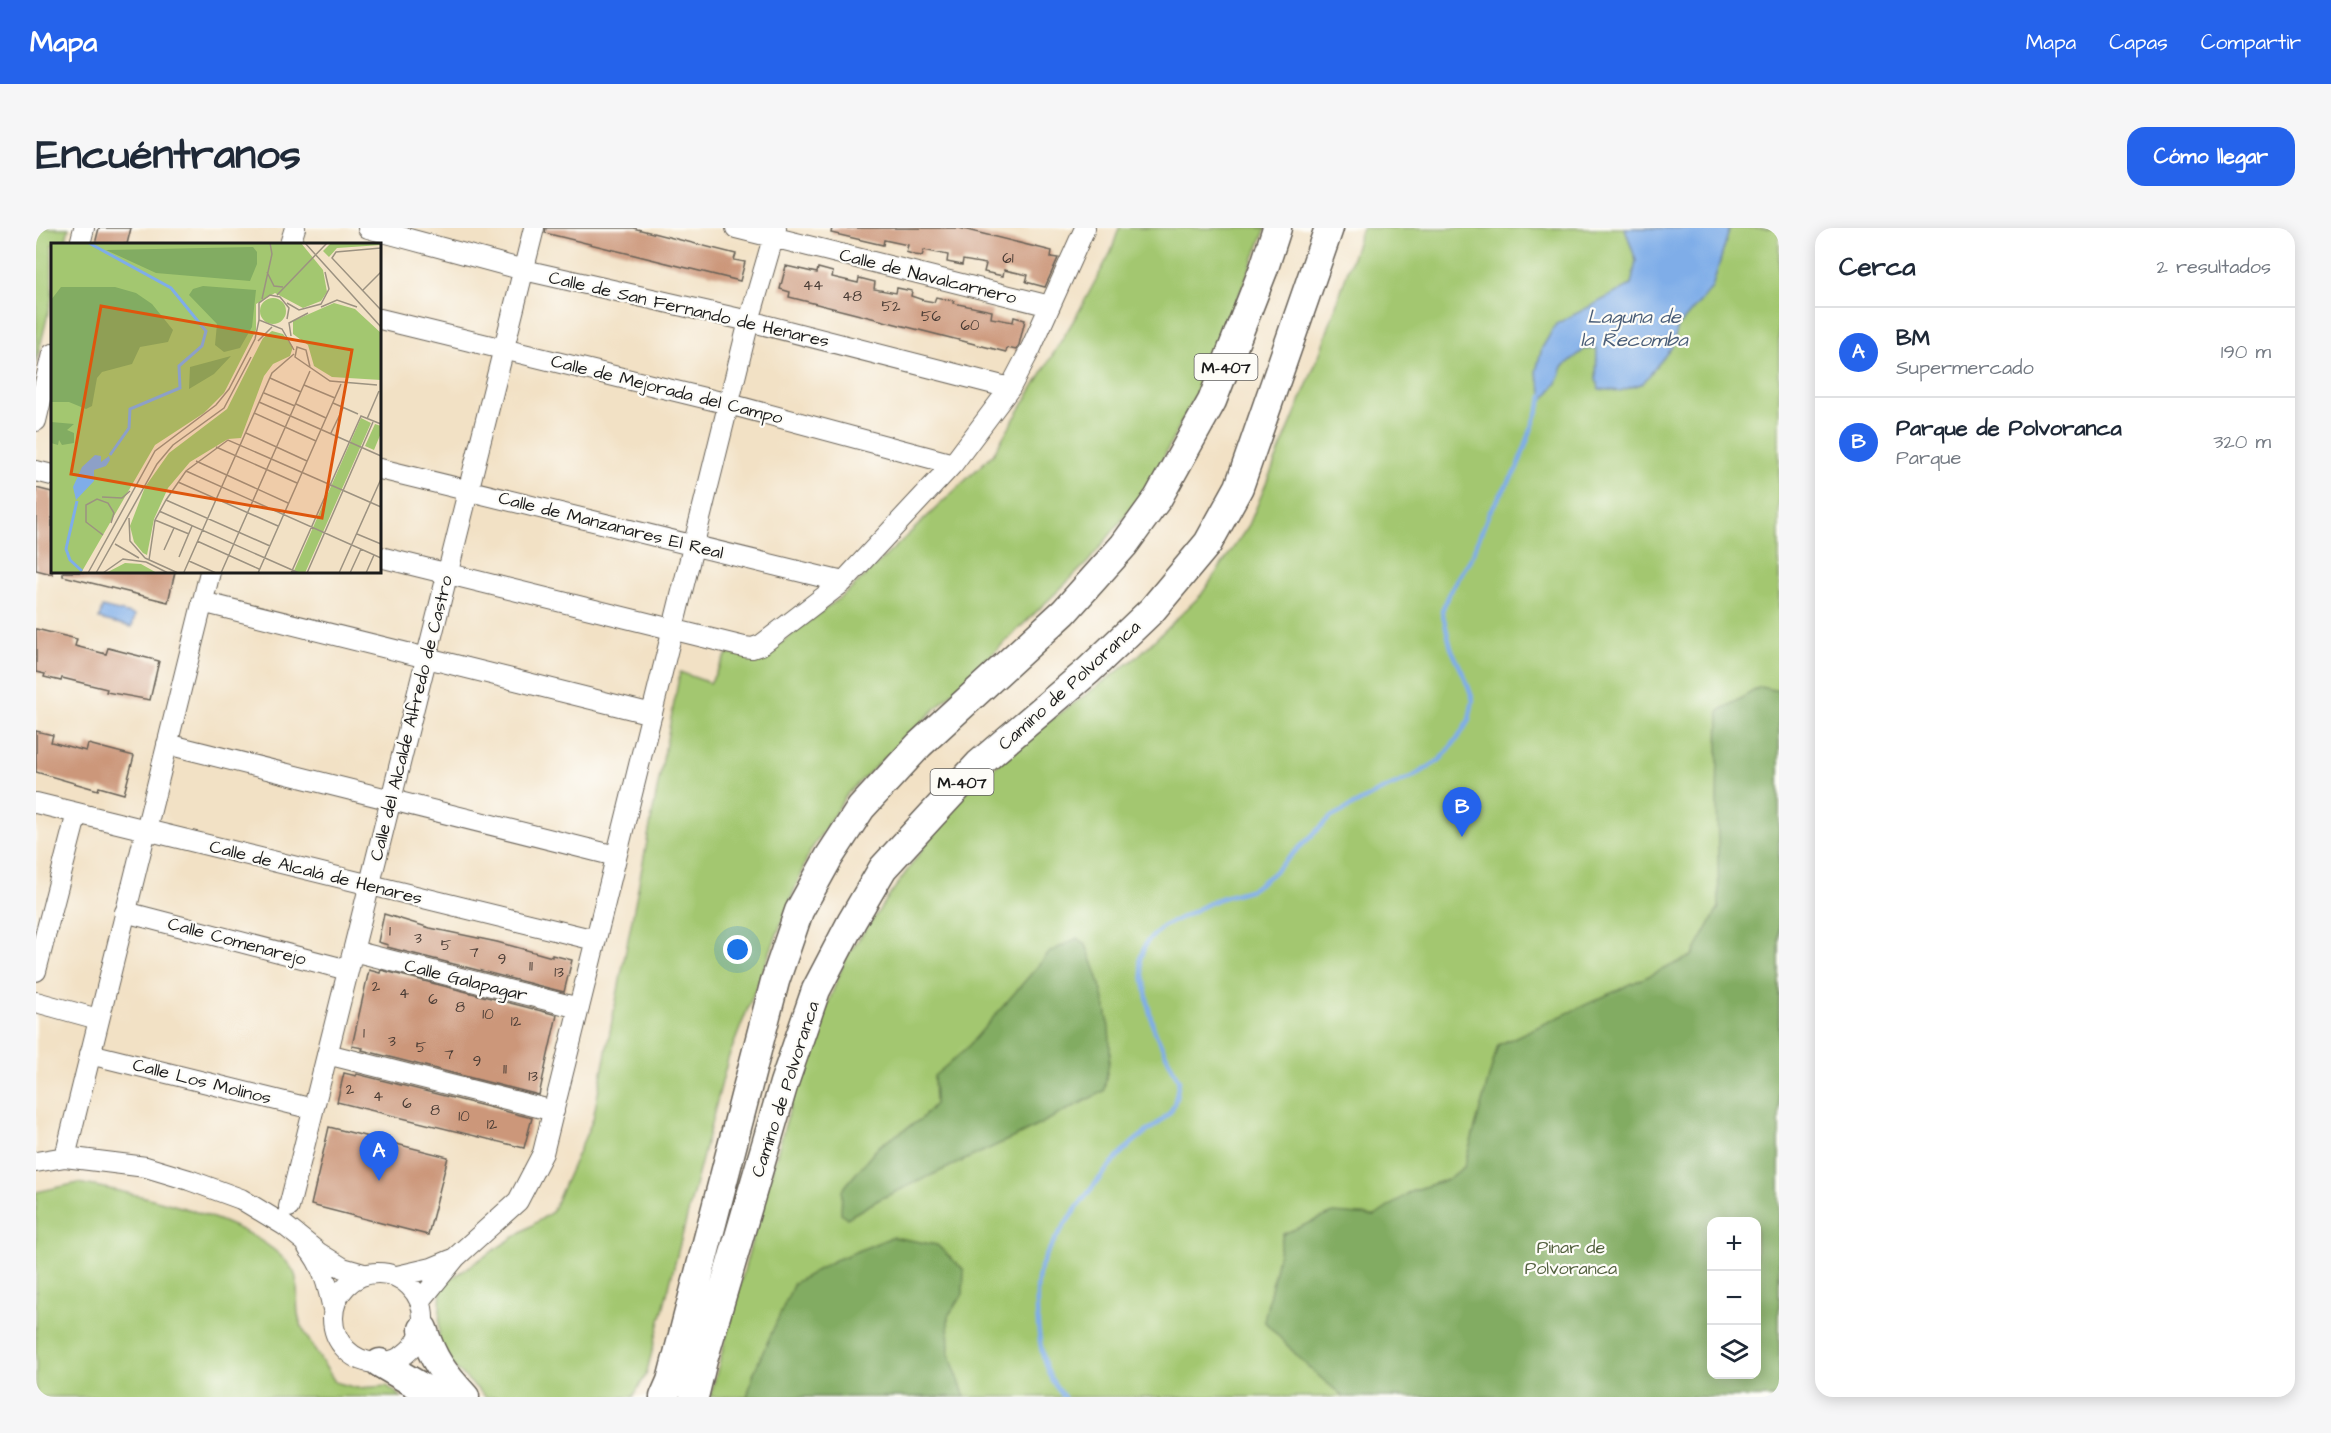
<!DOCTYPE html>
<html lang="es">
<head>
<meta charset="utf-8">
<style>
	body { margin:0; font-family:"Architects Daughter",sans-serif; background:#f6f6f7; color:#1f2937 }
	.controls { position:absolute; right:18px; bottom:18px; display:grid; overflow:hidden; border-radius:12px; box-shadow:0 3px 15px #0003 }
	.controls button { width:54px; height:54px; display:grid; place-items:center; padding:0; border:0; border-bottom:2px solid #e0e1e3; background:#fff; color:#1f2937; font:30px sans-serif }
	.you { position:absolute; left:702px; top:722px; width:21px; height:21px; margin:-15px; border:4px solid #fff; border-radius:50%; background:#1a73e8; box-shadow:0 0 0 9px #1a73e833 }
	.badge { display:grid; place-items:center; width:39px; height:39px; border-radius:50%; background:#2563eb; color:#fff; font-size:20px; font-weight:700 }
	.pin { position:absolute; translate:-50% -50px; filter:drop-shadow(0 2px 3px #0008) }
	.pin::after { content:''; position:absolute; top:32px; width:21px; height:18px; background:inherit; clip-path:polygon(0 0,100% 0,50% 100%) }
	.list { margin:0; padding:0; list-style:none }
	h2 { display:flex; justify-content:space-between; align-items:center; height:78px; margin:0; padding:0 24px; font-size:26px }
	h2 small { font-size:20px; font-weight:400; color:#747a83 }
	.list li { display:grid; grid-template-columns:39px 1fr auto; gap:18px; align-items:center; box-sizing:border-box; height:90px; padding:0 24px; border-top:2px solid #e0e1e3 }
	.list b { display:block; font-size:22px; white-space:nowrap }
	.list p { margin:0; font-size:20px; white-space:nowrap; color:#747a83 }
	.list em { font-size:20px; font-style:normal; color:#747a83 }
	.icon { flex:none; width:33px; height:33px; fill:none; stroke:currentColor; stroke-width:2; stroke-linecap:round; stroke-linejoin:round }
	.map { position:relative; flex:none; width:1743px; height:1169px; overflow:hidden; border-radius:18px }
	header { display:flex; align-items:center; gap:36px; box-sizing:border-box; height:84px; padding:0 30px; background:#2563eb; color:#fff }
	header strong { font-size:28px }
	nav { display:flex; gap:33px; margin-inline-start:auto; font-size:21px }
	.intro { display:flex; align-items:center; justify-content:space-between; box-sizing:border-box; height:144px; padding:0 36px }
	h1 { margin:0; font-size:42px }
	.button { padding:15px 27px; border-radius:18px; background:#2563eb; color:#fff; font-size:21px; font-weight:700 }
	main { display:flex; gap:36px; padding:0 36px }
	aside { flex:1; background:#fff; border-radius:18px; box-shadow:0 3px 15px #0003 }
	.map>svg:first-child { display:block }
</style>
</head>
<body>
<header>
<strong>Mapa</strong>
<nav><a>Mapa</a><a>Capas</a><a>Compartir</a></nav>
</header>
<div class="intro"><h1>Encuéntranos</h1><a class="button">Cómo llegar</a></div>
<main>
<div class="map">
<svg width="1743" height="1169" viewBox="0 0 1743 1169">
	<rect width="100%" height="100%" fill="#fdfcf7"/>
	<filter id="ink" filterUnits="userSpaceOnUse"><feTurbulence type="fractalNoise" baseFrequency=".0167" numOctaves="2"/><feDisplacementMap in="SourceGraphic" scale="12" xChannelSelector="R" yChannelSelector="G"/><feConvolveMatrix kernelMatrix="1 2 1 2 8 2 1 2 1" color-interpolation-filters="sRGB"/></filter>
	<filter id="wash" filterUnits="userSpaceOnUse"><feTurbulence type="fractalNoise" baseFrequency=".008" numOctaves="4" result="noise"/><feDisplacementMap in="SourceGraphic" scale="24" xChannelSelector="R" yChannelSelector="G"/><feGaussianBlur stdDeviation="1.35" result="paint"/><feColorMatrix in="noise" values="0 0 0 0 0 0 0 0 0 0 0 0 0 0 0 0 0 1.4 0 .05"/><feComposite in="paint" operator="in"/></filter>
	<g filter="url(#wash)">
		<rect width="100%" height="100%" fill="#f2e1c5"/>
		<path fill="#a3c770" stroke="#607246" stroke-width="1.5" fill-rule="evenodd" d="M0,0H33L29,16H16V69L0,136Z
			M1083,0H1230L1178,130L1112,260L1052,334L812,565L773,625L692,831L610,1147L597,1169H450L402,1124L405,1057L516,984L557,891L644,444L674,455L691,426L729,427L814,362L957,226L1042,85L1075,24Z
			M1326,0H1743V1169H674L715,1016L761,855L810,729L921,572L996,506L1101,429L1165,367L1213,297L1284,125ZM1676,994H1720V1146H1676Z
			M42,955C98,965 228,992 258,1044C265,1058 258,1079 264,1094C272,1115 288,1135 299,1154L321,1160L351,1158L366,1169H0V964Z"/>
		<path fill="#82ac62" stroke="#4f643f" stroke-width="1.5" fill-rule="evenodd" d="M1724,459L1743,463V1169H1308L1273,1140L1228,1093L1247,1006L1297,985L1339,988L1376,963L1412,951L1428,939L1462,817L1656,728L1683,679L1681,572L1683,483ZM1676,994H1720V1146H1676Z
			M1041,710L1049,715C1064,750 1075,787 1074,825C1073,838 1070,850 1068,863L987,905L844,971L811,990L805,985L806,962L843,918L885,891L899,876L898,848L929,822L1014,724Z
			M856,1009L901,1017L928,1042L927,1066L912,1088L913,1125L929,1169H711L718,1144L758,1055L797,1033Z"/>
		<path fill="#7fade8" stroke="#4e6482" stroke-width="1.5" d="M1589,0H1694L1676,60L1642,99L1636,119L1607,155L1584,163L1563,161L1560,152L1561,121H1549L1527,139L1521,155L1508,171L1500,143L1506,120L1520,96L1595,57L1600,33Z
			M66,379L99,387L96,399L63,391Z"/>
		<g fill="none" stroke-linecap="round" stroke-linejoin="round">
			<path stroke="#7fade8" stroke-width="4.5" d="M1028,1169C1024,1163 1018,1157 1015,1150C1002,1126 998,1074 1003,1046C1009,1016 1069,941 1092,919C1105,906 1123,897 1134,884C1140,877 1141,862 1143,853L1118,802L1113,781L1104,731L1110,715L1126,699L1182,671L1216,661L1235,647L1294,590L1342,564L1378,548L1404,532L1422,510L1433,492L1437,472L1430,452L1415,420L1406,383L1412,367L1435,330L1453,285L1481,241L1508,166"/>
		</g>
		<g id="blocks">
			<path fill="#cc977a" d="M63,0H95L91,16H59Z
				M510,0H597L700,26L698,32L709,34L704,53L509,5Z
				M796,0H923L1016,23L1015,29L1022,30L1009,59L990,54L992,47L968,42L967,48L948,44L950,36L927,32L926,37L911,34L912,27L888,22L886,28L879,27L870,24L872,17L848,12L847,17L795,5Z
				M750,38L781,45L782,40L797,44L796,49L822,55L823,50L839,54L838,61L860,65L861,60L876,63L875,68L887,72L898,74L900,69L918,73L917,75L956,83L955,90L977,94L978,89L989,92L983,117L980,122L971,120L970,124L753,69L754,64L744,61Z
				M0,260L16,264V346L0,342Z
				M27,344H139L132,374L27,348Z
				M0,401L41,411L39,418L70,426L72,420L123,433L114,472L70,464L71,461L26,450L25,453L8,449L9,446L0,444Z
				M0,503L17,507L15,514L50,523L52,516L98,528L88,566L63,559L62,562L0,544Z
				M348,686L394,700L461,714L516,729V727L536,732L528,764L351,719L352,717L342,714Z
				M333,742L344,745L345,742L521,787L503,867L326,822L327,820L316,818Z
				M308,845L320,848L321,846L496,890L488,920L301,874Z
				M293,899L412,929L392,1007L275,977Z"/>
		</g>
	</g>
	<g filter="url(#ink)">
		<use href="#blocks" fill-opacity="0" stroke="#676157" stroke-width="1.5"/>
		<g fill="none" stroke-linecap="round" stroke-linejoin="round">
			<defs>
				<path id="minor" d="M332,0L488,42L713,93L974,160
					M700,0L1014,78
					M44,16L48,0
					M254,16L259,0
					M344,91L693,176L917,236
					M0,193L16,126
					M344,241L807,354
					M0,243L16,247
					M344,329L708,419L716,420L725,417L807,354L917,236L974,160L995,120L1049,0
					M166,374L616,486
					M131,516L580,628
					M0,575L559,712
					M89,684L312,742
					M317,723L543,780
					M0,743L41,585
					M0,774L62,791
					M54,826L277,881
					M291,826L518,883
					M29,929L174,344
					M0,934L29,929L110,939L153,952L205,971L248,997L283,1025L307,1040L328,1046
					M253,979L498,0
					M272,1020C287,1037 292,1059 297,1081
					M297 1090a45 45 0 1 1 90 0a45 45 0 1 1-90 0Z
					M361,1048L396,1040L415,1032
					M385,1072L420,1029L482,973L507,925L713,93L740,0"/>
				<path id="highway" d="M387,1101C397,1132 407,1145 429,1169
					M344,1135L385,1159L397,1169
					M628,1169L635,1153L739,753L763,683L793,629L825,580L883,517L1028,384L1088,317L1122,270L1176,173L1228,40L1241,0
					M658,1169L667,1132L748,855L780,762L816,693L847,640L943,536L1052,443L1116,382L1172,315L1203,259L1293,0"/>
			</defs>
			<use href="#minor" stroke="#676157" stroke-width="22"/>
			<use href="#highway" stroke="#676157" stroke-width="31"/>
			<use href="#minor" stroke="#fff" stroke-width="20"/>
			<use href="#highway" stroke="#fff" stroke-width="28"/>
		</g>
	</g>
	<g text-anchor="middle" stroke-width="4.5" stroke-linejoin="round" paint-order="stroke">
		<g font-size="15" fill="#483b34">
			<text x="972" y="35">61</text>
			<text x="777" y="62">44</text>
			<text x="816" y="73">48</text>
			<text x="855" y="83">52</text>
			<text x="895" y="93">56</text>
			<text x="934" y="102">60</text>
			<text x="354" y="708">1</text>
			<text x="382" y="715">3</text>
			<text x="410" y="722">5</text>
			<text x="438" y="729">7</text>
			<text x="466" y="736">9</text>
			<text x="495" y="743">11</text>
			<text x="523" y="749">13</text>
			<text x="340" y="763">2</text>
			<text x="368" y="770">4</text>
			<text x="397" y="776">6</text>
			<text x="424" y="784">8</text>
			<text x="452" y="791">10</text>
			<text x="480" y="798">12</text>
			<text x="328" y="810">1</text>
			<text x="356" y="818">3</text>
			<text x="385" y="824">5</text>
			<text x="413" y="831">7</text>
			<text x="441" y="838">9</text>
			<text x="469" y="846">11</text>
			<text x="497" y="853">13</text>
			<text x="314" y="866">2</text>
			<text x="342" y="873">4</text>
			<text x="371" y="880">6</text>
			<text x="399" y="887">8</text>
			<text x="428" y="893">10</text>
			<text x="456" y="901">12</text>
		</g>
		<g fill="#fdfcf7" stroke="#605f5e" stroke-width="1.5">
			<rect x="1158.5" y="126" width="63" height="26" rx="4.5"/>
			<rect x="894.5" y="541" width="63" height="26" rx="4.5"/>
		</g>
		<g font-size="16" font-weight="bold" fill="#1c1c1c">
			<text x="1190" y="145">M-407</text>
			<text x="926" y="560">M-407</text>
		</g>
		<g font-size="18" fill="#1c1c1c" stroke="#fdfcf7">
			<text transform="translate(892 48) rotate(14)" y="6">Calle de Navalcarnero</text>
			<text transform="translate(653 81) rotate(13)" y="6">Calle de San Fernando de Henares</text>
			<text transform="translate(631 161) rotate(14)" y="6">Calle de Mejorada del Campo</text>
			<text transform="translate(575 297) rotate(14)" y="6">Calle de Manzanares El Real</text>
			<text transform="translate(1033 457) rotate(-42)" y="6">Camino de Polvoranca</text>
			<text transform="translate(375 490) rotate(-76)" y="6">Calle del Alcalde Alfredo de Castro</text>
			<text transform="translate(280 644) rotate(14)" y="6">Calle de Alcalá de Henares</text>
			<text transform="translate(201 713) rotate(15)" y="6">Calle Comenarejo</text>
			<text transform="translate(430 752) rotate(14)" y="6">Calle Galapagar</text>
			<text transform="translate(166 853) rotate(14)" y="6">Calle Los Molinos</text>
			<text transform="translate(749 861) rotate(-72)" y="6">Camino de Polvoranca</text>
		</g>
		<g font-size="18" fill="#52603e" stroke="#fdfcf7">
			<text x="1535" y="1025">Pinar de<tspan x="1535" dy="21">Polvoranca</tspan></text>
		</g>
		<g font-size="20" font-style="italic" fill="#495d78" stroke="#fdfcf7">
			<text x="1598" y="95">Laguna de<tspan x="1598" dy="23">la Recomba</tspan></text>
		</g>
	</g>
	<g transform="translate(15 15)">
		<rect width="330" height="330" fill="#f2e1c5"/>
		<path d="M0,0H250L272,27L276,49L270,58L252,65L224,50L205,61V87L173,150L153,170L104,202L30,330H0ZM280,0H330V2L286,5L278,14L272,8ZM209 68a13 13 0 1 1 26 0a13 13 0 1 1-26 0ZM283,60L304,66L330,90V137L281,134L263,123L257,102L242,91V78ZM221,88L232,91L242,104L239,113L222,121L213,133L190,195L177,196L139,219L117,245L103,276L96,312L92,310L83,299L79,283L94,244L118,210L176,166L212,95ZM310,175L320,180L254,330H242ZM324,181L330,183V190L323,207L314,203ZM74,320L90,321L106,330H55Z" fill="#a3c770"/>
		<path d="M202,4L206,9V21L199,38L105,30L55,7ZM152,43L205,47L201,84L189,105L173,109L164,102L166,81L138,52L142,46ZM10,44H64L85,50L101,61L122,87L117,99L89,104L81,121L51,129L46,135L41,163L35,166L18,159H0V57ZM180,113L163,131L138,146L139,124ZM0,179L23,181L16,187L23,190V200L11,202L8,197L7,202L0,200Z" fill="#82ac62"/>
		<path d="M44,212L50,213V219L58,213L59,217L55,223L43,227V238L25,257L22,244L31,224Z" fill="#7fade8"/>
		<path fill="none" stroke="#7fade8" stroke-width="3" d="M38,0L120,45L155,88L151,103L128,123L129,145L79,166L78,185L59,212M26,258L15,306L19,317L31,328"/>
		<path fill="none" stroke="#9c9281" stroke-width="1.5" d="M254,0L330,84M330,5L285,9L281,15L330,67M216,29L223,43L232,44M311,48L330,29M226,52L276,0M211,56L221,11L219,0M236,60L248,67L270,61L278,46L274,29M270,64L286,57L306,64M236,76L238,65L229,54L219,52L208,60V77L231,86L243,107M240,93L238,80L257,70M207,98L221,84M259,124L255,107L246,104L244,114L279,138L326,142M219,135L250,149M253,142L284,155M213,150L244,163M208,159L330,213M282,160L307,171M245,161L275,175M203,170L265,198M316,176L328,148M195,190L256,218M280,190L292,165M165,204L246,240M145,218L237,260M135,228L330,315M127,239L227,283M51,254L71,255L79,248M115,257L219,303M108,268L248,330M78,275L79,298L94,315M104,277L138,291M306,291L330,301M52,292L35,279V262L46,256L57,260L63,270L60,280M146,298L208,326M64,301L88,315M113,307L123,285M128,314L141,283M94,315L127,330M98,317L104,277L115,257L135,228L177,197L330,264M138,318L165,330M95,319L117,330M133,329L221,130L243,111M37,330L104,208L165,162L178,146L204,96L208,77M45,330L106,221L122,202L173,165L200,114M52,330L72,316L95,319M170,330L259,128M207,330L290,141M240,330L310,173L330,181M256,330L322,179M288,330L330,236M299,330L310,306M315,330L323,312"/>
		<path fill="#de560d" fill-opacity="0.15" stroke="#de560d" stroke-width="3" d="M50,63L301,107L271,275L20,231Z"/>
		<rect width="330" height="330" fill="none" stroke="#1c1c1c" stroke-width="3"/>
	</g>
</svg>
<div class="controls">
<button>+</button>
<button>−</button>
<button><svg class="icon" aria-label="layers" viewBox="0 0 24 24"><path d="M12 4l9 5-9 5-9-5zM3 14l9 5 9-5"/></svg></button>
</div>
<div class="you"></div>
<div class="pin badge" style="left:343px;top:953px">A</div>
<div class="pin badge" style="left:1426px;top:609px">B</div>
</div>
<aside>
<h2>Cerca<small>2 resultados</small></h2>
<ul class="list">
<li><span class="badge">A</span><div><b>BM</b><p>Supermercado</p></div><em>190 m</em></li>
<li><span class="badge">B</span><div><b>Parque de Polvoranca</b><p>Parque</p></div><em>320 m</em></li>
</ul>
</aside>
</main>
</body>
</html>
